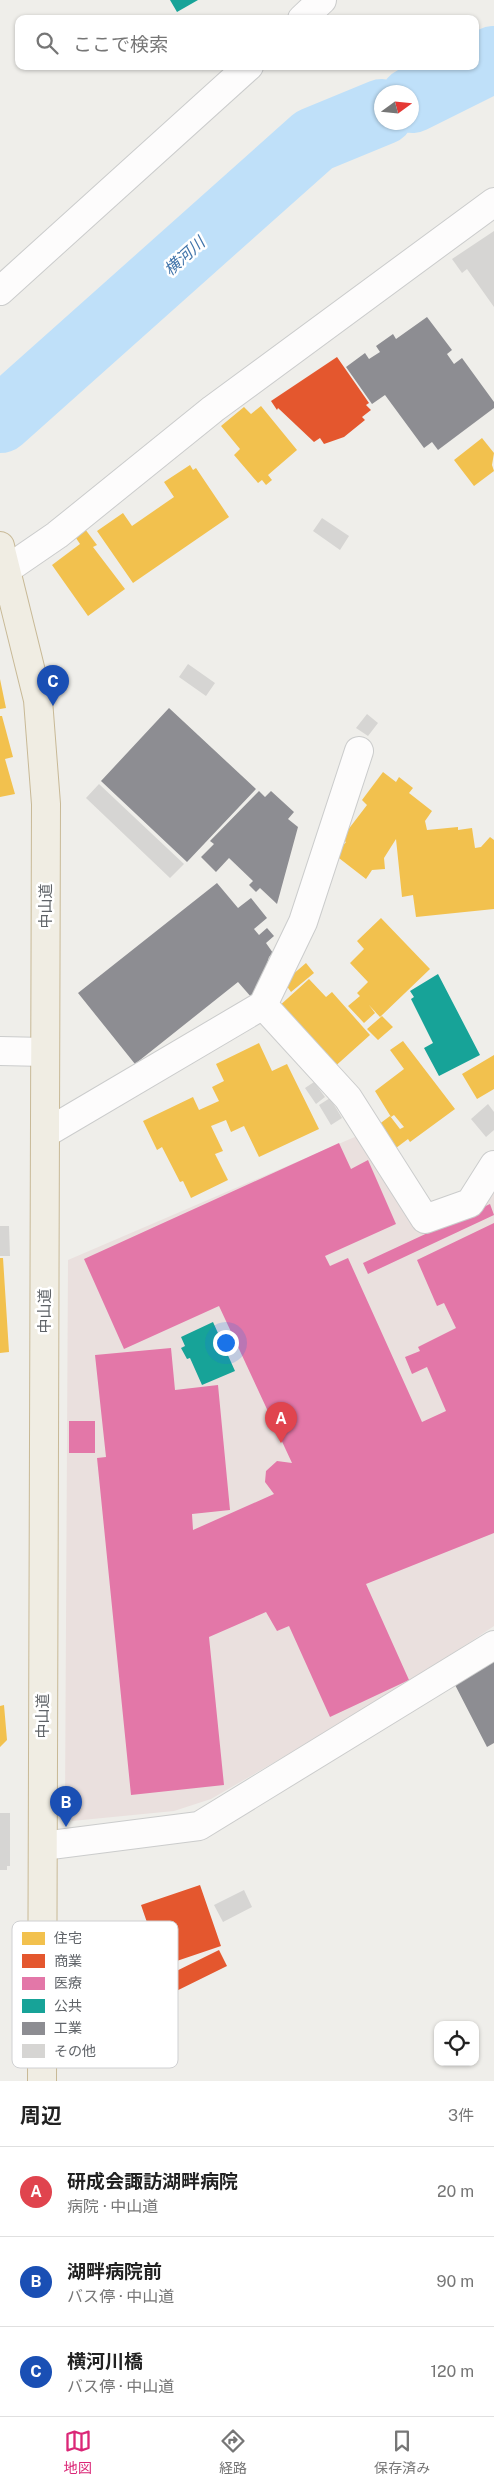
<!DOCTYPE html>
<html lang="ja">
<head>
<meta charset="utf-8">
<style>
	body { margin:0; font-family:"Public Sans","Noto Sans JP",sans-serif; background:#f6f6f6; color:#222 }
	.controls { position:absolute; right:15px; bottom:15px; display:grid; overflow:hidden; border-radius:10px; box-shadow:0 1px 4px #0004 }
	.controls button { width:45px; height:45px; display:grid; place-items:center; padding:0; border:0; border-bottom:1px solid #e0e0e0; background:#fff; color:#222; font:25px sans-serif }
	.compass { position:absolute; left:374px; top:85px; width:45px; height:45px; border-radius:50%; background:#fff; box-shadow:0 1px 4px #0004; rotate:75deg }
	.you { position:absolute; left:225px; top:1342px; width:18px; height:18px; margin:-12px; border:4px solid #fff; border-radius:50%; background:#1a73e8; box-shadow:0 0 0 8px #1a73e833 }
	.badge { display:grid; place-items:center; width:32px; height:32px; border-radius:50%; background:#db2777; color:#fff; font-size:16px; font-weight:700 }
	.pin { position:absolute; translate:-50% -41px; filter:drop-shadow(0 1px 2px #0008) }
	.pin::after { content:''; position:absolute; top:26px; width:18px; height:15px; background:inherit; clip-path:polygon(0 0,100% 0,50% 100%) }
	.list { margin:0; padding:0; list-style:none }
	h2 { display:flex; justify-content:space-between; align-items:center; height:65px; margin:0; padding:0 20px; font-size:21px }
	h2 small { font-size:16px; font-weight:400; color:#767676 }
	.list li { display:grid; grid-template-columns:32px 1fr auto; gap:15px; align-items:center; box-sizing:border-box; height:90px; padding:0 20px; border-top:1px solid #e0e0e0 }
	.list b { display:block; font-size:19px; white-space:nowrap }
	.list p { margin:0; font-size:16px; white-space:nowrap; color:#767676 }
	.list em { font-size:16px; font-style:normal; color:#767676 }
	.icon { flex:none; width:28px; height:28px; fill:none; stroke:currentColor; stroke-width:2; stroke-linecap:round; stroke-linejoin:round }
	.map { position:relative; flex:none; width:494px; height:2081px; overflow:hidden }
	.search { position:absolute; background:#fff; box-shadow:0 1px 4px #0004; left:15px; right:15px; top:15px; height:55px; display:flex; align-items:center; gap:12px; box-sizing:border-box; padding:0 18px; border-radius:10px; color:#767676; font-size:19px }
	.sheet { height:335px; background:#fff }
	nav { display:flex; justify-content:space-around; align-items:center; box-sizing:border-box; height:70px; border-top:1px solid #e0e0e0; background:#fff; font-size:14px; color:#767676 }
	nav a { display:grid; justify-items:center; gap:2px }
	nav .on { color:#db2777 }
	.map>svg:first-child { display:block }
</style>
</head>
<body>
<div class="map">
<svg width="494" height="2081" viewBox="0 0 494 2081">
	<rect width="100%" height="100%" fill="#efeeea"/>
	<path fill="#eae0de" d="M357,1136L419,1229L494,1182V1626L394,1693L211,1799L174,1811L72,1821L65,1805L68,1260Z"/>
	<path fill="#f2c14e" d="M261,406L297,450L268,475L272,480L266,485L262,480L258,483L234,455L240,449L221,426L244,407L251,414Z
		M482,438L494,453L492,465L494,471L474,486L454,460Z
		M190,465L193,470L196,468L229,517L133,583L97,531L123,513L132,526L174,497L164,482Z
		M82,525L97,545L93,547L125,589L88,616L52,565L80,544L72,532Z
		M0,679L6,708L0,709Z
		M0,716H2L13,757L5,759L15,794L0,797Z
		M383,772L396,782L399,777L413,788L409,793L432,811L425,821L427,830L458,827V830L472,828L475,848L481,847L490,837L494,840V909L416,917L413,895L402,897L396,839L384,858L385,869L372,870L366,879L335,855L346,842L341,839L367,805L362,800Z
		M381,918L430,969L380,1017L369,1005L375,1013L364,1023L348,1006L360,996L357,993L368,982L350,963L364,949L357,941Z
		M306,963L314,973L291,992L284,982Z
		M309,979L326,997L332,992L370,1035L331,1070L277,1008Z
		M382,1016L393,1027L378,1040L367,1029Z
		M403,1041L455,1109L410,1142L408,1139L392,1151L374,1128L390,1116L400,1129L404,1127L394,1115L391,1117L375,1091L404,1069L390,1050Z
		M259,1043L272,1071L287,1064L319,1129L259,1157L244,1126L231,1132L226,1120L211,1126L223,1151L215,1154L228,1180L191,1198L183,1181L180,1182L162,1147L157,1150L143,1121L193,1097L199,1110L219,1101L212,1087L224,1081L216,1064Z
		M494,1055V1089L477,1099L462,1074Z
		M0,1258H3L9,1352L0,1353Z
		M4,1705L7,1740L0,1747V1706Z"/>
	<path fill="#e4572e" d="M337,357L369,403L366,405L371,410L362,417L365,420L344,437L324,444L320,438L314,442L278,408L277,410L271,401Z
		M200,1885L221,1946L162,1966L141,1905Z
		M219,1950L227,1966L154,2002L146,1986Z"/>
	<path fill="#e377a8" d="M339,1143L351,1169L368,1160L396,1224L325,1256L330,1266L348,1258L422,1422L446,1411L427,1367L412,1374L405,1357L420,1351L418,1347L456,1328L444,1303L437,1306L417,1260L494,1223V1533L366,1584L409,1680L330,1717L289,1626L277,1631L266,1612L209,1637L224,1785L131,1795L97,1458L106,1457L95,1355L171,1348L175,1390L218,1385L230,1510L192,1514L193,1530L274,1494L265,1482L266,1471L277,1461L292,1463L219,1306L124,1349L84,1259Z
		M490,1204L494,1215L368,1274L363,1263Z
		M69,1421H95V1453H69Z"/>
	<path fill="#17a398" d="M170,0H198L177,12Z
		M438,974L480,1055L439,1076L424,1048L433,1043L411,999L414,997L410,991Z
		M213,1322L235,1371L202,1385L190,1358L187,1359L181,1348L185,1346L181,1337Z"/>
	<path fill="#8d8d92" d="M427,317L452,350L447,354L454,364L462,358L494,402V408L438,450L432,442L424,448L385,395L372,404L346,367L365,353L369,359L380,352L376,346L393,334L396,339Z
		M169,708L256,789L187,862L101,781Z
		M259,791L265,797L271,791L294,812L288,819L298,827L277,904L260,888L256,892L249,885L253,881L229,858L216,872L201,857L214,844L210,841Z
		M217,883L238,908L251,898L267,918L254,929L259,935L267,928L274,936L266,943L273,953L269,957L259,992L252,998L238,982L135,1064L78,993Z
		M494,1660V1743L487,1747L453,1681Z"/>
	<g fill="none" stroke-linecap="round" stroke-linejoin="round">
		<path stroke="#bfe0f9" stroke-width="66" d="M412,100L494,59
			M0,420L314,140L382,112"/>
	</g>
	<path fill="#d6d5d3" d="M494,231V307L467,269L462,273L452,259Z
		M322,518L349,536L340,550L313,531Z
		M188,664L215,683L206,696L179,677Z
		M367,714L378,723L368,736L356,728Z
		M99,784L184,864L170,878L86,798Z
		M314,1082L325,1097L316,1104L305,1088Z
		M330,1098L342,1118L331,1125L319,1105Z
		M488,1104L494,1112V1130L486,1137L471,1119Z
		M0,1226H9L10,1256H0Z
		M0,1813H10V1866H7V1870H0Z
		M244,1890L252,1907L223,1922L214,1905Z"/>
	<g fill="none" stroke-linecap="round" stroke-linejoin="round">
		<defs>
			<path id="street" d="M302,19L322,0
				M0,291L249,66
				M0,581L6,570L57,535L213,409L494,202
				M263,1005L303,922L359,751
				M0,1051L45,1052
				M46,1133L263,1005L348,1098L425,1219L470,1203L494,1165
				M43,1846L199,1826L494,1645"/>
			<path id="highway" d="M0,546L38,700L46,804L42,2081"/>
		</defs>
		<use href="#street" stroke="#cbcccc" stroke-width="30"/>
		<use href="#highway" stroke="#c8b996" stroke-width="30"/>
		<use href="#street" stroke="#fdfcfc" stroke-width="28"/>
		<use href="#highway" stroke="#f0ede3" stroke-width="28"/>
	</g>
	<g text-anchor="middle" stroke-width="5" stroke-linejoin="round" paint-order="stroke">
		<g font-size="15" fill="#5f6368" stroke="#fff">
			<text transform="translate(46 906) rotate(-90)" y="5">中山道</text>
			<text transform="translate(45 1311) rotate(-90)" y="5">中山道</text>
			<text transform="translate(43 1716) rotate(-90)" y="5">中山道</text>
		</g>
		<g font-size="16" font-style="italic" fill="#4174aa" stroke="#fff">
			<text transform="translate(184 256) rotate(-42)" y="6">横河川</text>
		</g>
	</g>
	<rect x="12" y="1921" width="166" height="147" rx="8" fill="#fff" stroke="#cfd0d2" stroke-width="1"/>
	<rect x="22" y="1932" width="23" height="13" fill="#f2c14e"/>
	<rect x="22" y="1954" width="23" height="14" fill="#e4572e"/>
	<rect x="22" y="1977" width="23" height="13" fill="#e377a8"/>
	<rect x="22" y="1999" width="23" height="14" fill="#17a398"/>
	<rect x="22" y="2022" width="23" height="13" fill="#8d8d92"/>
	<rect x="22" y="2044" width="23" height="14" fill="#d6d5d3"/>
	<g font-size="14" fill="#5f6368">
		<text x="54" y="1943">住宅</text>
		<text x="54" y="1966">商業</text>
		<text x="54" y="1988">医療</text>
		<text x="54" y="2011">公共</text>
		<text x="54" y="2033">工業</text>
		<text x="54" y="2056">その他</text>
	</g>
</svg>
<div class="controls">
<button><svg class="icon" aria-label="locate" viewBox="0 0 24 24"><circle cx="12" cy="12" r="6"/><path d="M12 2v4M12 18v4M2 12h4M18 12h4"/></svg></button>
</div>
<svg class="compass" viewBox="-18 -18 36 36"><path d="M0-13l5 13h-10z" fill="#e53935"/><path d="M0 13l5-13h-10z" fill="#767676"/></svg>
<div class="you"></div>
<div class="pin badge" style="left:281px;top:1443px;background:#e0444e">A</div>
<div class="pin badge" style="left:66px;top:1827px;background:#1a4fb4">B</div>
<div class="pin badge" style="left:53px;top:706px;background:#1a4fb4">C</div>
<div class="search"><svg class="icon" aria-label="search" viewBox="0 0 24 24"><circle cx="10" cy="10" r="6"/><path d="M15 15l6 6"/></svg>ここで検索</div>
</div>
<section class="sheet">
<h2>周辺<small>3件</small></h2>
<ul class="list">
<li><span class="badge" style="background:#e0444e">A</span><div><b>研成会諏訪湖畔病院</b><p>病院 · 中山道</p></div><em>20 m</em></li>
<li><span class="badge" style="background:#1a4fb4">B</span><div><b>湖畔病院前</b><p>バス停 · 中山道</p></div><em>90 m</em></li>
<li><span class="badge" style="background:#1a4fb4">C</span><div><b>横河川橋</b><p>バス停 · 中山道</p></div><em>120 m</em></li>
</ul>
</section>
<nav>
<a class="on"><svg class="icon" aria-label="map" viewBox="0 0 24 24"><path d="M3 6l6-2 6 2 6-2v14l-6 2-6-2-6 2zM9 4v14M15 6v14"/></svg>地図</a>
<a><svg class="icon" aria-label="directions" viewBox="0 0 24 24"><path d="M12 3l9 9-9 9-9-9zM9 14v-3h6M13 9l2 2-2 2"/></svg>経路</a>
<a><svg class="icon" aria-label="saved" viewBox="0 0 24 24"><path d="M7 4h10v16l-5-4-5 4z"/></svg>保存済み</a>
</nav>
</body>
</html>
